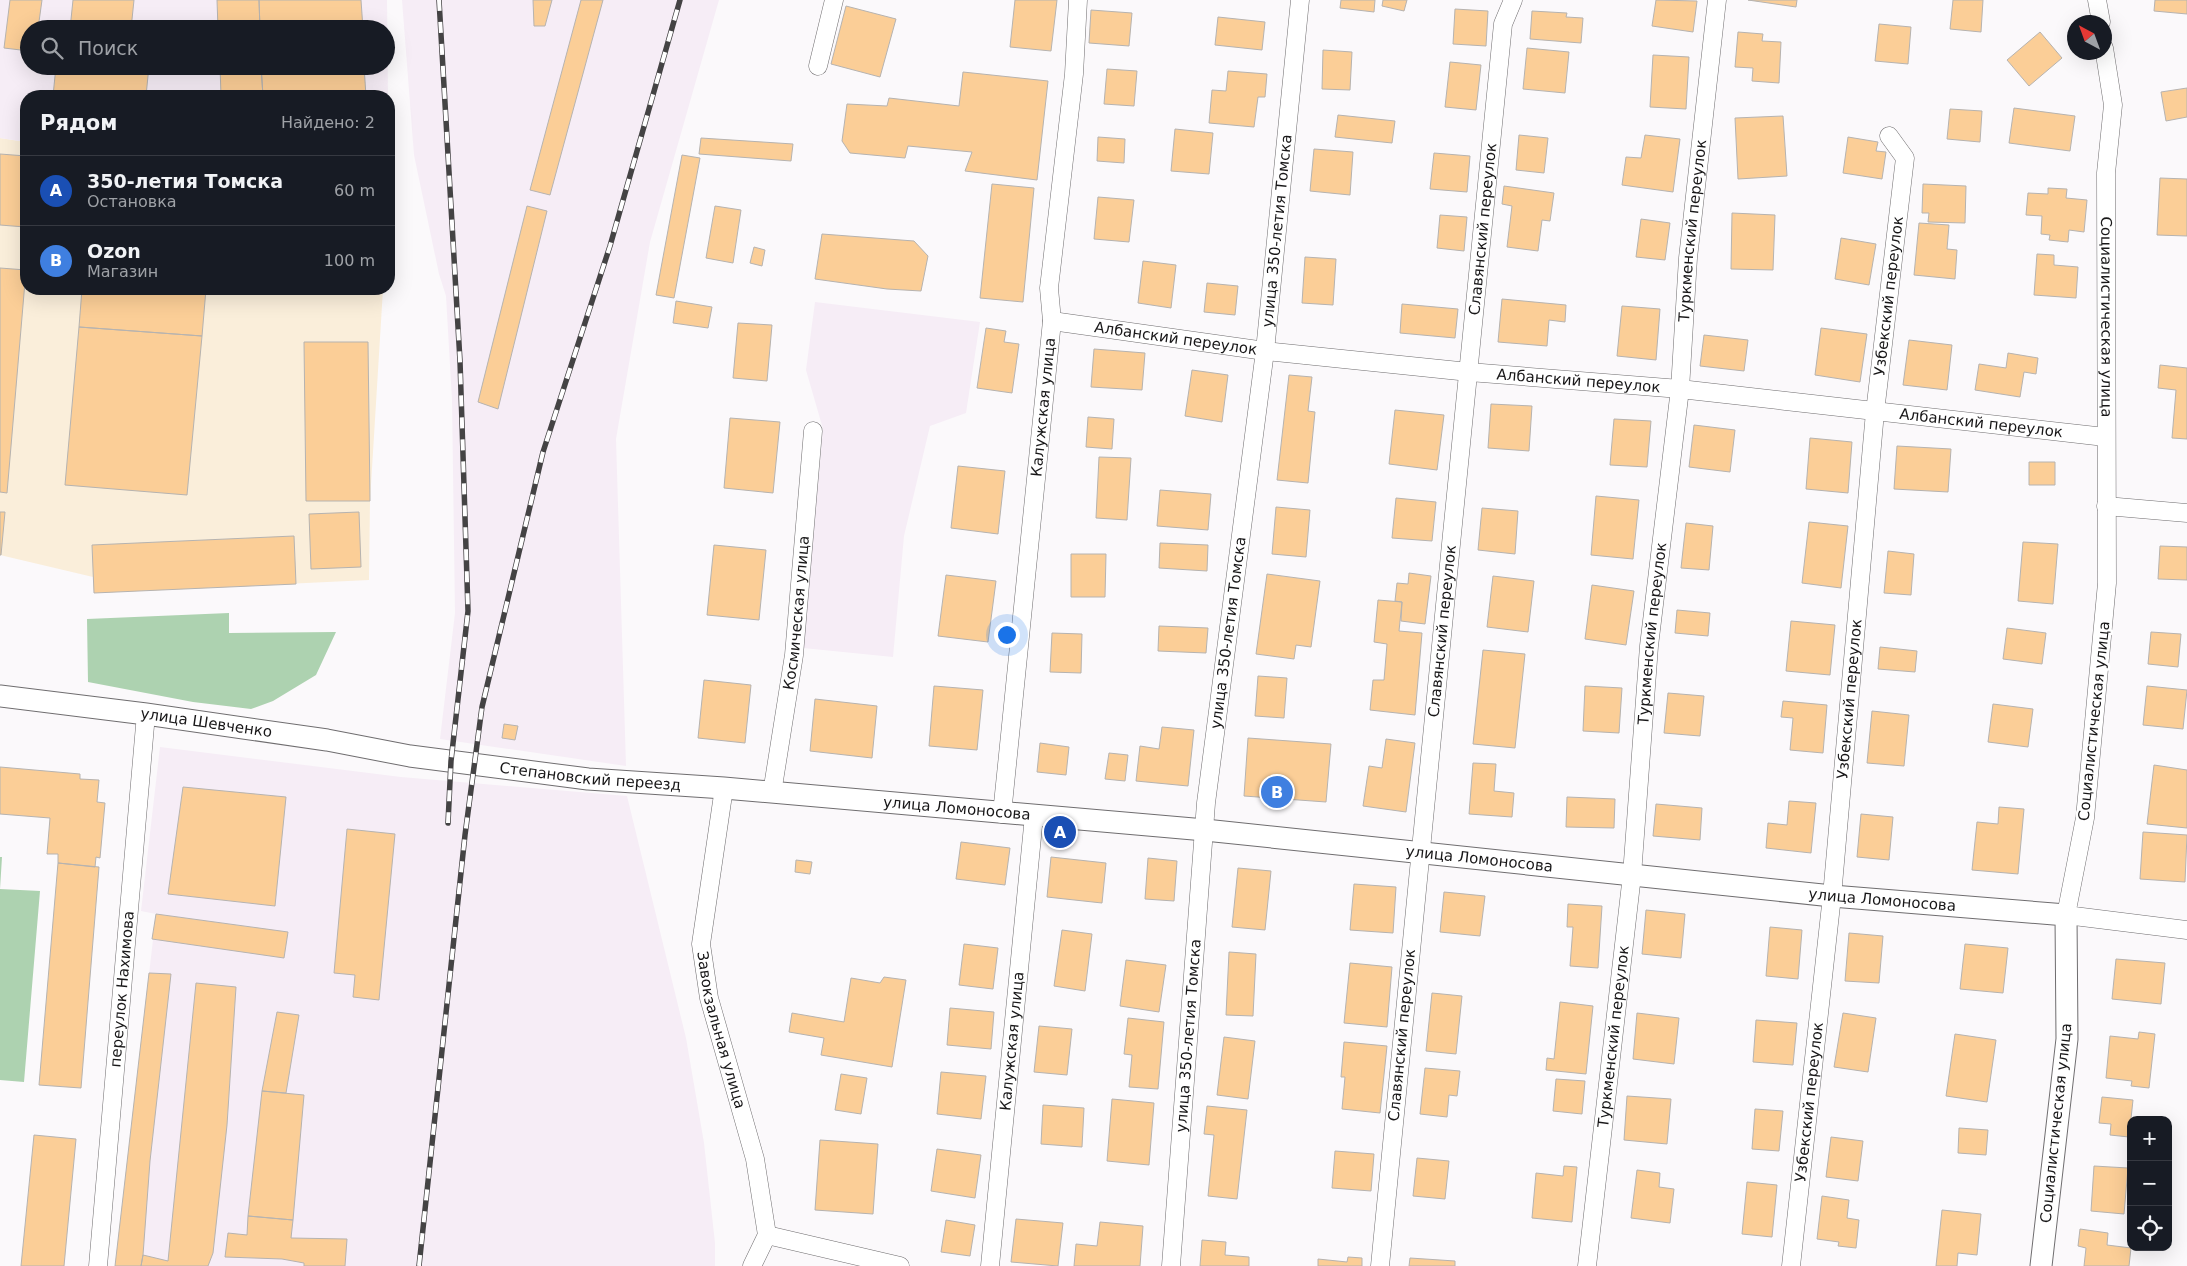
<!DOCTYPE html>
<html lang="ru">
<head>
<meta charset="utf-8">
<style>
	body { margin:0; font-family:"DejaVu Sans",sans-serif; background:#20242c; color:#f1f3f6 }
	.controls { position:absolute; right:15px; bottom:15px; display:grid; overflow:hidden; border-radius:10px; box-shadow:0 5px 20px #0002 }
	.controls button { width:45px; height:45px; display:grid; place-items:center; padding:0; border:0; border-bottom:1px solid #363941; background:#171b24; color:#f1f3f6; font:25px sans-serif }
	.compass { position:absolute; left:2067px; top:15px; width:45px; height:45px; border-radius:50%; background:#171b24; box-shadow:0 5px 20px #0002; rotate:319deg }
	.you { position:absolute; left:1006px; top:634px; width:18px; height:18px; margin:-12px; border:4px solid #fff; border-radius:50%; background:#1a73e8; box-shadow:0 0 0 8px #1a73e833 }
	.badge { display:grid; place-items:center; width:32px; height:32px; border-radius:50%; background:#028b18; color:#fff; font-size:16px; font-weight:700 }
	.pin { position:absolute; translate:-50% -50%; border:2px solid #fff; box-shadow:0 1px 5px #0006 }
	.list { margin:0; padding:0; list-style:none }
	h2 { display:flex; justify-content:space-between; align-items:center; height:65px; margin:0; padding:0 20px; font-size:21px }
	h2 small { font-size:16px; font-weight:400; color:#9ea1a6 }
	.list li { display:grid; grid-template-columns:32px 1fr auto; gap:15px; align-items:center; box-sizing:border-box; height:70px; padding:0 20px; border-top:1px solid #363941 }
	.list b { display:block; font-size:19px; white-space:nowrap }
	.list p { margin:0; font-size:16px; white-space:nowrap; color:#9ea1a6 }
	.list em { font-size:16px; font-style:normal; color:#9ea1a6 }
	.icon { flex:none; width:28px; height:28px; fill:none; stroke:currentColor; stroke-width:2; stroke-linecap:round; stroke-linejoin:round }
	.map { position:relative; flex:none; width:2187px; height:1266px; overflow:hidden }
	.search { position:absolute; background:#171b24; box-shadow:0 5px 20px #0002; left:20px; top:20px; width:375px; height:55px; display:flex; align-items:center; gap:12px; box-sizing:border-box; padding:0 18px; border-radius:28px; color:#9ea1a6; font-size:19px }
	.panel { position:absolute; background:#171b24; box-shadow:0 5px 20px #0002; left:20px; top:90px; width:375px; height:205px; border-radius:20px }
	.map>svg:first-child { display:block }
</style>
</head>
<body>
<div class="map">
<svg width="2187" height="1266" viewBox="0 0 2187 1266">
	<rect width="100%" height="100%" fill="#fbf9fb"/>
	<path fill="#faeeda" d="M0,138L26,142V289H383L370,501L369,580L94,593L93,577L0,555Z"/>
	<path fill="#f6edf6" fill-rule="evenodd" d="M0,0H387L388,96H26V142L0,138ZM29,29H386V66H29Z
		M402,0H719L650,242L616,439L626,766L440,739L455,613L452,400L446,296L439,274L414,155Z
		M815,302L980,322L966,413L930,426L904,536L893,657L803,648L823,429L806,370Z
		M160,747L401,777L627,796L686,1038L704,1143L715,1243V1266H115L156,914L141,911Z"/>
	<path fill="#add2b0" d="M229,613V633L336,632L316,675L273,701L251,709L193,702L88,682L87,619Z
		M0,857H2L0,889L40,891L24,1082L0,1080Z"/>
	<path fill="#fbce97" stroke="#b6b3b0" d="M10,0H42L38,29H29V51L4,48Z
		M73,0H134L131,29H70Z
		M217,0H259L260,29H218Z
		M259,0H361L363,29H260Z
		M533,0H552L545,26H534Z
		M581,0H603L550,195L530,190Z
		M1015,0H1057L1051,51L1010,47Z
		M1341,0H1375L1374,12L1340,8Z
		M1383,0H1407L1404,11L1382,6Z
		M1656,0L1697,1L1693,32L1652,26Z
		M1748,0H1797L1796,7Z
		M1953,0H1983L1981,32L1950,29Z
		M2155,0H2187V14L2154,11Z
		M846,6L896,19L880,77L831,64Z
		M1455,9L1488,11L1486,46L1453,44Z
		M1091,10L1132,13L1129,46L1089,43Z
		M1532,11L1567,13L1566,17L1583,18L1581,43L1530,39Z
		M1218,17L1265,22L1262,50L1215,45Z
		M1879,24L1911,27L1908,64L1875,61Z
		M1738,32L1763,34L1762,41L1781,42L1779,83L1752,81L1753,68L1735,67Z
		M2040,32L2062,58L2029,86L2007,60Z
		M1527,48L1569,52L1565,93L1523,89Z
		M1323,50L1352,52L1350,90L1322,89Z
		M1653,55L1689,57L1686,109L1650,107Z
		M1450,62L1481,65L1476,110L1445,107Z
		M56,66H149L146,96H53Z
		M220,66H261L263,96H221Z
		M261,66H364L366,96H263Z
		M1107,69L1137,71L1134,106L1104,104Z
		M1228,71L1267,74L1265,97H1258L1254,127L1209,123L1212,90L1226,91Z
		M963,72L1048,81L1037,180L965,171L972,152L908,146L905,158L850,153L842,141L847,104L887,106L889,98L959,106Z
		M2187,88V117L2166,121L2161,92Z
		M2014,108L2075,116L2070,151L2009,143Z
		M1950,109L1982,111L1980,142L1947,139Z
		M1338,115L1395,121L1392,143L1335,137Z
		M1783,116L1787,176L1738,179L1735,118Z
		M1175,129L1213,133L1209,174L1171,171Z
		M1519,135L1548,138L1544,173L1516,170Z
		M1645,135L1680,139L1673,192L1622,185L1626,157L1641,158Z
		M1098,137L1125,139L1124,163L1097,161Z
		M1848,137L1878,142L1876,151L1886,152L1882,179L1843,173Z
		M701,138L793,144L791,161L699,154Z
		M1314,149L1353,152L1350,195L1310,191Z
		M1434,153L1470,156L1467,192L1430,189Z
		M0,154L26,156L25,227L0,225Z
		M682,155L700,158L674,298L656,295Z
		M2160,178L2187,179V236L2157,235Z
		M992,184L1034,188L1023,302L980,298Z
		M1923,184L1966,186L1965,223L1928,222L1929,213H1922Z
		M1504,186L1554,193L1550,221L1542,220L1538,251L1507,247L1512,206L1502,204Z
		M2048,188L2067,189L2066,198L2087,200L2084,232L2069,230L2068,242L2049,240L2050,235L2041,234L2042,216L2026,215L2028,193L2048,194Z
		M1098,197L1134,200L1129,242L1094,239Z
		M527,206L547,211L498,409L478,402Z
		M715,206L741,210L733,263L706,258Z
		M1732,213L1775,215L1773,270L1731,269Z
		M1440,215L1467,217L1464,251L1437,248Z
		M1641,219L1670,223L1665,260L1636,257Z
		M1919,223L1949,225L1947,249L1957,250L1955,279L1914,275Z
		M822,234L914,241L928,256L921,291L887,289L815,279Z
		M1841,238L1876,244L1869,285L1835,279Z
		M754,247L765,250L762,266L750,263Z
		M2037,254L2054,255V265L2078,267L2076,298L2034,295Z
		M1305,257L1336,259L1333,305L1302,303Z
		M1143,261L1176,265L1171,308L1138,303Z
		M0,268L26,270L7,493L0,492Z
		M1207,283L1238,286L1235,315L1204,312Z
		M82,289H206L202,336L79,327Z
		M289,289H339L338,294Z
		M1502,299L1566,305L1565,322L1549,320L1547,346L1498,342Z
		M676,301L712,307L708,328L673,323Z
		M1402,304L1458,309L1455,338L1400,333Z
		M1622,306L1660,309L1656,360L1617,356Z
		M738,323L772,325L767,381L733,378Z
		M79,327L202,336L187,495L65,485Z
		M986,328L1006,331L1004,342L1019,344L1012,393L977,388Z
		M1821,328L1867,334L1860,382L1815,375Z
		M1704,335L1748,340L1744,371L1700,366Z
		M1909,340L1952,345L1947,390L1903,385Z
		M304,342H368L370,501H306Z
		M1094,349L1145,353L1142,390L1091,387Z
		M2008,353L2038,358L2036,374L2024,372L2020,397L1975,390L1979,364L2006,368Z
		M2160,365L2187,368V439L2172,438L2176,390L2158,388Z
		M1192,370L1228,375L1222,422L1185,416Z
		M1289,375L1312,377L1308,411L1315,412L1308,483L1277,480Z
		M1491,404L1532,406L1529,451L1488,448Z
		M1395,410L1444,415L1437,470L1389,464Z
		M1088,417L1114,419L1112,449L1086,447Z
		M730,418L780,422L773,493L724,488Z
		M1614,419L1651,421L1647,467L1610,465Z
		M1694,425L1735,430L1730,472L1689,467Z
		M1810,438L1852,442L1848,493L1806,489Z
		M1897,446L1951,449L1948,492L1894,489Z
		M1099,457L1131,458L1127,520L1096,518Z
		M2029,462H2055V485H2029Z
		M958,466L1005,471L998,534L951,528Z
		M1160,490L1211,494L1208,530L1157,526Z
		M1596,496L1639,500L1633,559L1591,555Z
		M1396,498L1436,502L1432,541L1392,538Z
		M1276,507L1310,510L1306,557L1272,554Z
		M1482,508L1518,511L1515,554L1478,550Z
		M0,512H5L1,555H0Z
		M359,512L361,567L311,569L309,514Z
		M1809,522L1848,526L1841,588L1802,583Z
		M1686,523L1713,526L1709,570L1681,568Z
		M294,536L296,584L94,593L92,545Z
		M2023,542L2058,544L2053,604L2018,601Z
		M1160,543L1208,545L1207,571L1159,568Z
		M714,545L766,550L759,620L707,615Z
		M2160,546L2187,547V580L2158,579Z
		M1888,551L1914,554L1911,595L1884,593Z
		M1071,554H1106L1105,597H1071Z
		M1409,573L1431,576L1425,624L1401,621L1402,602L1395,601L1397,583L1408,584Z
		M1267,574L1320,581L1311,647L1296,645L1294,659L1256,654Z
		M946,575L996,581L988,642L938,636Z
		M1493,576L1534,581L1528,632L1487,627Z
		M1592,585L1634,591L1626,645L1585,639Z
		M1378,600L1402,602L1399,631L1422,633L1415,715L1370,710L1373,680H1384L1387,644L1374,642Z
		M1677,610L1710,613L1708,636L1675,633Z
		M1791,621L1835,625L1830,675L1786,671Z
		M1159,626L1208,628L1206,653L1158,651Z
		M2007,628L2046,633L2042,664L2003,659Z
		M2151,632L2181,634L2178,667L2148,664Z
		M1052,633L1082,634L1081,673L1050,672Z
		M1880,647L1917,651L1915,672L1878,669Z
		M1483,650L1525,654L1515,748L1473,744Z
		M1258,676L1287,678L1284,718L1255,716Z
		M704,680L751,685L745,743L698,738Z
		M934,686L983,690L977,750L929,746Z
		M1585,686L1622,688L1619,733L1583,731Z
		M2147,686L2187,690L2183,729L2143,725Z
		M1668,693L1704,696L1700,736L1664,733Z
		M815,699L877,706L872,758L810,751Z
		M1783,701L1827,705L1823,753L1790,750L1793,718L1781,717Z
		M1993,704L2033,709L2028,747L1988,742Z
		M1872,711L1909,715L1904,766L1867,763Z
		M504,724L518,726L515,740L502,738Z
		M1162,727L1194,730L1188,786L1136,781L1140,746L1159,749Z
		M1248,738L1331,744L1326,802L1244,796Z
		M1386,739L1415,743L1406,812L1363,806L1369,766L1382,768Z
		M1040,743L1069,747L1066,775L1037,772Z
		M1109,753L1128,755L1125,781L1105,779Z
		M1473,763L1496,764L1494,791L1514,793L1512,817L1469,814Z
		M2154,765L2187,770V828L2147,824Z
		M0,767L80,774V779L99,780L97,802L105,803L100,858L96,857L95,867L58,863V854H47L50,818L0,814Z
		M183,787L286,797L275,906L168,894Z
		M1567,797L1615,799L1614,828L1566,827Z
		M1789,801L1816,803L1811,853L1766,848L1768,823L1787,825Z
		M1656,804L1702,808L1700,840L1653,836Z
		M1999,807L2024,809L2018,874L1972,870L1977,822L1998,824Z
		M1861,814L1893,817L1889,860L1857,857Z
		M347,829L395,834L379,1000L353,997L355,975L334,973Z
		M2143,832L2187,835L2185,882L2140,879Z
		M961,842L1010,848L1005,885L956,879Z
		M1051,857L1106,863L1102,903L1047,897Z
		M1148,858L1177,861L1174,901L1145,899Z
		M796,860L812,862L810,874L795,872Z
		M58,863L99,867L81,1088L39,1085Z
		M1238,868L1271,871L1265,930L1232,927Z
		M1354,884L1396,887L1393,933L1350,930Z
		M1444,892L1485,896L1480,936L1440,932Z
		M1568,904L1602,906L1598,968L1570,966L1573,927H1567Z
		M1646,910L1685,914L1681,958L1642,954Z
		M156,914L288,932L284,958L152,939Z
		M1770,927L1802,930L1798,979L1766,976Z
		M1062,930L1092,934L1085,991L1054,986Z
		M1849,933L1883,936L1879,983L1845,981Z
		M964,944L998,948L993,989L959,985Z
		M1965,944L2008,948L2003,993L1960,989Z
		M1229,952L1256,954L1253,1016L1226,1015Z
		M2116,959L2165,963L2161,1004L2112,999Z
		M1126,960L1166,965L1159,1012L1120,1006Z
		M1350,963L1392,967L1387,1027L1344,1023Z
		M149,973L171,974L150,1161L143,1255L141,1266H115Z
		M884,977L906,980L892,1067L821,1055L824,1038L789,1032L792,1013L844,1022L851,978L880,983Z
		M196,983L236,987L227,1125L213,1253L208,1266H141L143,1255L168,1261Z
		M1432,993L1462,996L1456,1054L1426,1051Z
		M1560,1002L1593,1006L1586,1074L1546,1070L1547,1058L1554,1059Z
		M950,1008L994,1012L991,1049L947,1045Z
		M277,1012L299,1015L286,1093L262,1091Z
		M1637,1013L1679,1018L1674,1064L1633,1059Z
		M1843,1013L1876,1018L1868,1072L1834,1067Z
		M1128,1018L1164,1022L1158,1089L1129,1087L1132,1055L1124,1054Z
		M1756,1020L1797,1023L1793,1065L1753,1062Z
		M1039,1026L1072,1029L1067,1075L1034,1072Z
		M2139,1032L2155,1034L2149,1088L2131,1086L2132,1081L2106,1078L2110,1036L2138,1039Z
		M1955,1034L1996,1040L1987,1102L1946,1096Z
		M1224,1037L1255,1041L1248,1099L1217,1095Z
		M1344,1042L1387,1046L1380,1113L1342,1109L1345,1077H1341Z
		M1425,1068L1460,1071L1457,1096L1449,1095L1447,1117L1420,1114Z
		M941,1072L986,1076L981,1119L937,1114Z
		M841,1074L867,1078L861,1114L835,1110Z
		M1556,1079L1585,1081L1582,1114L1553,1111Z
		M262,1091L304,1095L293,1220L248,1216Z
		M1627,1096L1671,1099L1667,1144L1624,1140Z
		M2102,1097L2133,1100L2129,1137L2110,1135L2111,1124L2099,1123Z
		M1112,1099L1154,1103L1149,1165L1107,1161Z
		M1043,1105L1084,1108L1082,1147L1041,1144Z
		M1207,1106L1247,1110L1237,1199L1208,1196L1214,1135L1204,1134Z
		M1755,1109L1783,1111L1779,1151L1752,1149Z
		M1959,1128L1988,1130L1986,1155L1958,1153Z
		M34,1135L76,1139L64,1266H21Z
		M1831,1137L1863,1141L1858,1181L1826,1177Z
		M820,1140L878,1144L873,1214L815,1210Z
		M937,1149L981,1155L975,1198L931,1191Z
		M1335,1151L1374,1154L1371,1191L1332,1188Z
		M1417,1158L1449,1161L1445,1199L1413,1196Z
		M1564,1166L1577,1167L1572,1222L1532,1218L1536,1173L1563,1176Z
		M2094,1166L2128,1168L2124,1214L2091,1211Z
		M1637,1170L1660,1173L1659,1187L1674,1189L1670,1223L1631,1218Z
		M1747,1182L1777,1185L1772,1237L1742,1234Z
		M1822,1196L1849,1200L1847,1218L1859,1220L1856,1248L1838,1246L1839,1242L1817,1239Z
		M1942,1210L1981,1214L1977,1255L1958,1253L1957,1266H1936Z
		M248,1216L293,1220L291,1238L347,1239L345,1266H304V1263L282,1259L225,1257L228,1233L247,1235Z
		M1016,1219L1063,1223L1058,1266L1011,1262Z
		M946,1220L975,1225L970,1256L941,1252Z
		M1100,1222L1143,1226L1140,1266H1074L1076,1244L1097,1246Z
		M2080,1229L2108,1233L2107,1245L2131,1248L2129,1266H2084L2086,1248L2078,1246Z
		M1202,1240L1226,1242L1225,1255L1249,1257V1266H1200Z
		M1348,1257L1362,1258V1266H1318V1259L1347,1262Z
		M1410,1258L1455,1261V1266H1409Z"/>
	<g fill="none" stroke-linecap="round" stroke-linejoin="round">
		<defs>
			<g id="minor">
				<path d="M2097,0L2101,22"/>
				<path id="s1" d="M2104,48L2113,105L2106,173L2107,583L2085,818L2066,915L2187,930"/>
				<path d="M818,66L834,0"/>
				<path id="s2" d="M1052,321L1265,351L1469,372L1680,389L2105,437"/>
				<path d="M2106,506L2187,513"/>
				<path id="s3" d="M724,788L701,944L709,998L755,1159L767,1235L752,1266"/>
				<path id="s4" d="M772,793L794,655L813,431"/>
				<path id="s5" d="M1002,814L1052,321L1049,288L1074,74L1078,0"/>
				<path d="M767,1235L900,1266"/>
				<path id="s6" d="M98,1266L146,714"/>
				<path id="s7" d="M990,1266L1034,816"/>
				<path id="s8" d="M1171,1266L1206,803L1265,351L1300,0"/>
				<path id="s9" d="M1380,1266C1418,852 1463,438 1503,24L1513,0"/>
				<path id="s10" d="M1587,1266L1632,875L1649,646L1680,389L1688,258L1717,0"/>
				<path id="s11" d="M1791,1266L1832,896L1875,412L1905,158L1889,136"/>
			</g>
			<g id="tertiary">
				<path id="s12" d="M0,696L146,714L327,740L410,756L588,779L724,788L1205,830L1832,896L2066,915L2067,1039L2041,1266"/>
			</g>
		</defs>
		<use href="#minor" stroke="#6f6d6f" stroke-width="19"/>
		<use href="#tertiary" stroke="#6f6d6f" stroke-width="23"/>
		<use href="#minor" stroke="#fff" stroke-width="18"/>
		<use href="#tertiary" stroke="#fff" stroke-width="21"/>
		<defs>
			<path id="rail" d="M439,0L460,361L468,611L451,761L448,823
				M419,1266L465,835L482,707L543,452L610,246L680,0"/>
		</defs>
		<use href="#rail" stroke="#444344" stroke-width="5.5"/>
		<use href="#rail" stroke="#fff" stroke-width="4" stroke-dasharray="11" stroke-linecap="butt"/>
	</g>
	<g text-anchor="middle" stroke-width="5" stroke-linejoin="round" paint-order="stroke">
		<g font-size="15" fill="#181718" stroke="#fff">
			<text dy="5" stroke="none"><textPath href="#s9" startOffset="1042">Славянский переулок</textPath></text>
			<text dy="5" stroke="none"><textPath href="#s8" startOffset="1041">улица 350-летия Томска</textPath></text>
			<text dy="5" stroke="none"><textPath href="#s10" startOffset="1041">Туркменский переулок</textPath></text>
			<text dy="5" stroke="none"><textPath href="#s11" startOffset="975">Узбекский переулок</textPath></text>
			<text dy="5" stroke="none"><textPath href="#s1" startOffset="270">Социалистическая улица</textPath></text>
			<text dy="5" stroke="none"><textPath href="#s2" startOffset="125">Албанский переулок</textPath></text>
			<text dy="5" stroke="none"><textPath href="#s2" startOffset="530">Албанский переулок</textPath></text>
			<text dy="5" stroke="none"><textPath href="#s5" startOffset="409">Калужская улица</textPath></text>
			<text dy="5" stroke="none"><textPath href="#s2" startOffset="935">Албанский переулок</textPath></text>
			<text dy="5" stroke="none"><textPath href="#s4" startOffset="182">Космическая улица</textPath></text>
			<text dy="5" stroke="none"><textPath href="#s8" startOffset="636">улица 350-летия Томска</textPath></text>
			<text dy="5" stroke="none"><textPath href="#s9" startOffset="638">Славянский переулок</textPath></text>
			<text dy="5" stroke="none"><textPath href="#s10" startOffset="636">Туркменский переулок</textPath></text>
			<text dy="5" stroke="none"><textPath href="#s11" startOffset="570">Узбекский переулок</textPath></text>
			<text transform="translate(2094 721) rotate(-84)" y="5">Социалистическая улица</text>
			<text dy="5" stroke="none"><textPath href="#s12" startOffset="208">улица Шевченко</textPath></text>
			<text dy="5" stroke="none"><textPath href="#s12" startOffset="596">Степановский переезд</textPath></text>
			<text dy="5" stroke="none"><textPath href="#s12" startOffset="964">улица Ломоносова</textPath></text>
			<text dy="5" stroke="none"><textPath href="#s12" startOffset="1489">улица Ломоносова</textPath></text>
			<text dy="5" stroke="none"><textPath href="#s12" startOffset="1894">улица Ломоносова</textPath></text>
			<text dy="5" stroke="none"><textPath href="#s6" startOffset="278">переулок Нахимова</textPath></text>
			<text dy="5" stroke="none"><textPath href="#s3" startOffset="246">Завокзальная улица</textPath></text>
			<text dy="5" stroke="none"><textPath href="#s8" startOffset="231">улица 350-летия Томска</textPath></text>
			<text dy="5" stroke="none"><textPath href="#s9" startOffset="232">Славянский переулок</textPath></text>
			<text dy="5" stroke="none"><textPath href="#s10" startOffset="231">Туркменский переулок</textPath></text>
			<text dy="5" stroke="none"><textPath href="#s7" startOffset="226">Калужская улица</textPath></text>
			<text dy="5" stroke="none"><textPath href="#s11" startOffset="165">Узбекский переулок</textPath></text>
			<text transform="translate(2056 1123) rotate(-84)" y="5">Социалистическая улица</text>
		</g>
	</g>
</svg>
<div class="controls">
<button>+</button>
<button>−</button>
<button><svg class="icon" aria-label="locate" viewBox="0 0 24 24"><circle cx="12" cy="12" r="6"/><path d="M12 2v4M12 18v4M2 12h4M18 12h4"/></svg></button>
</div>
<svg class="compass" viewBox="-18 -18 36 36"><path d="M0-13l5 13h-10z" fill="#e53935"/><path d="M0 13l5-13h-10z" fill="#9ea1a6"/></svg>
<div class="you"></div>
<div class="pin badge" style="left:1060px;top:832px;background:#1a4fb4">A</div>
<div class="pin badge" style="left:1277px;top:792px;background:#3f7fe0">B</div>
<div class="search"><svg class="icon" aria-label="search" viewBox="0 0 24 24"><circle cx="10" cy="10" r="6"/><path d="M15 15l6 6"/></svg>Поиск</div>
<section class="panel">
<h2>Рядом<small>Найдено: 2</small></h2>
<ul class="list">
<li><span class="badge" style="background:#1a4fb4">A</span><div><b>350-летия Томска</b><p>Остановка</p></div><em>60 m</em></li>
<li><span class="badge" style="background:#3f7fe0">B</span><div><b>Ozon</b><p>Магазин</p></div><em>100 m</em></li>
</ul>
</section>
</div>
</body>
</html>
